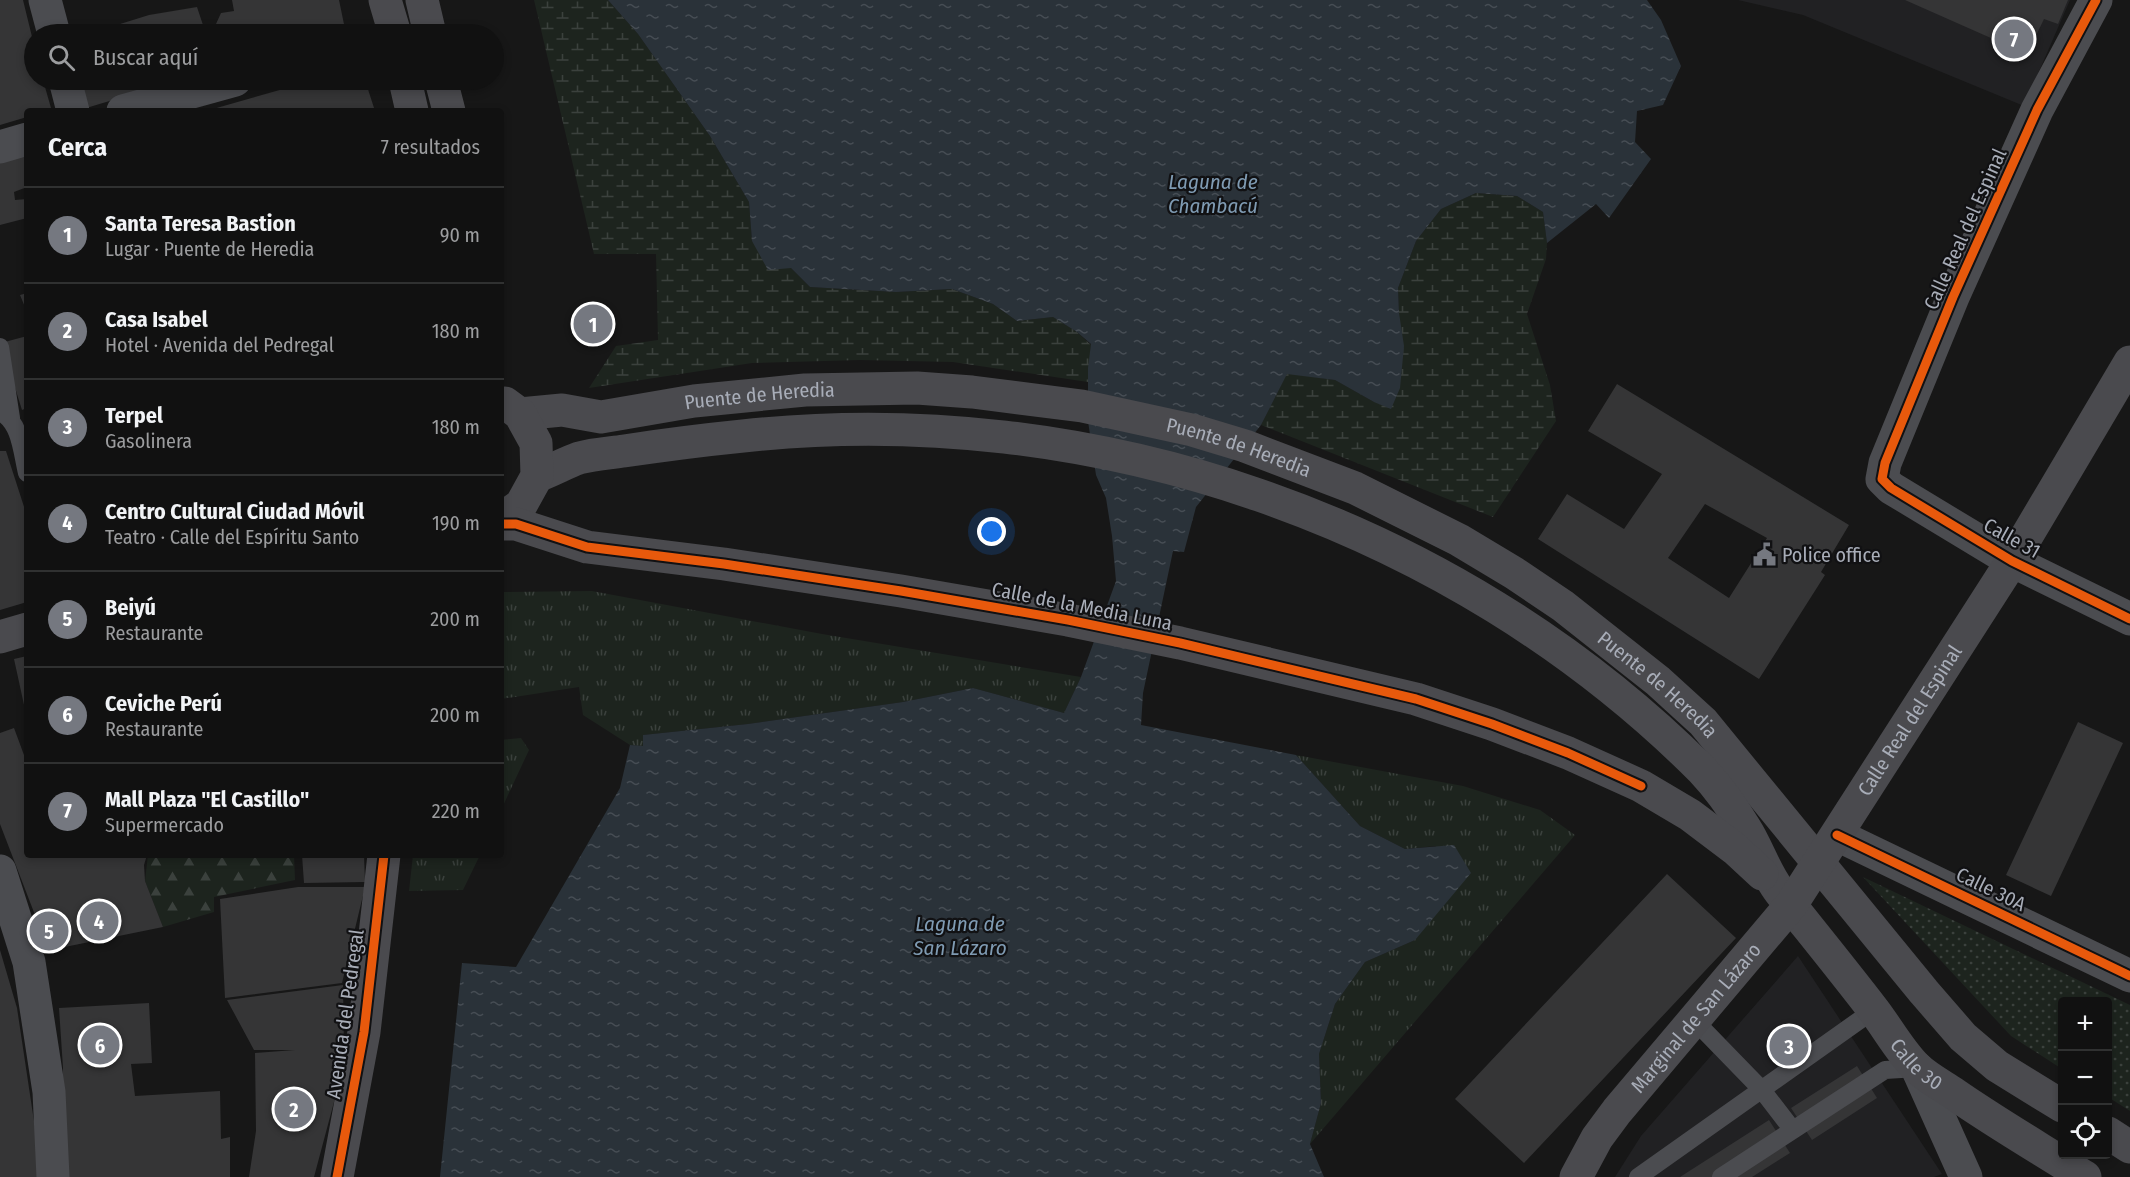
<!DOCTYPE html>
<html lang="es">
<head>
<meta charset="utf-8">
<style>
	body { margin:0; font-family:"Fira Sans Condensed",sans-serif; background:#1a1a1a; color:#f1f3f6 }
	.controls { position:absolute; right:18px; bottom:18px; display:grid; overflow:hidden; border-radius:6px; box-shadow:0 3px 9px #0003 }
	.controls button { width:54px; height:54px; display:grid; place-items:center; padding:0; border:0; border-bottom:2px solid #303131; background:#111; color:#f1f3f6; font:30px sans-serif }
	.you { position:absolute; left:992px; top:532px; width:21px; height:21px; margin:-15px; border:4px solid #fff; border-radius:50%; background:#1a73e8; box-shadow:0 0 0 9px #1a73e833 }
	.badge { display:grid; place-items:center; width:39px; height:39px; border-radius:50%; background:#757880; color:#fff; font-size:20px; font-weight:700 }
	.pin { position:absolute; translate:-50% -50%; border:3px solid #fff; box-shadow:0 2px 6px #0006 }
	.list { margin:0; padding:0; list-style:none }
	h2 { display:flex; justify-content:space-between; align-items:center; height:78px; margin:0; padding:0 24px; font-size:26px }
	h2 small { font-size:20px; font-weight:400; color:#9c9d9f }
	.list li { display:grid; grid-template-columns:39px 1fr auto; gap:18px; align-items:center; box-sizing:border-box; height:96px; padding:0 24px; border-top:2px solid #303131 }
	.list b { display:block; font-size:22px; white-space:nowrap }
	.list p { margin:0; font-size:20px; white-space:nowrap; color:#9c9d9f }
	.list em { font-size:20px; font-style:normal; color:#9c9d9f }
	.icon { flex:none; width:33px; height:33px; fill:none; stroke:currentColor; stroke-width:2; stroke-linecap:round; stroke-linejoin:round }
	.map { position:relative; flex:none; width:2130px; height:1177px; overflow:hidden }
	.search { position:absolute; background:#111; box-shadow:0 3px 9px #0003; left:24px; top:24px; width:480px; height:66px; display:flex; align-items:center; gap:15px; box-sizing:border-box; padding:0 21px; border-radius:33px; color:#9c9d9f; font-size:22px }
	.panel { position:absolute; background:#111; box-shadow:0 3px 9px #0003; left:24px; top:108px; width:480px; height:750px; border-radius:6px }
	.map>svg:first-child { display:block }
</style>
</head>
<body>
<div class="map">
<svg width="2130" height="1177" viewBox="0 0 2130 1177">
	<defs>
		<pattern id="grass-tufts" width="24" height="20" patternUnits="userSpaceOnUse" patternTransform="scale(1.5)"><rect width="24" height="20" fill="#1d241e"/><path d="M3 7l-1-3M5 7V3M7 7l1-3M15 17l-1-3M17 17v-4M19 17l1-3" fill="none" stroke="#3b413d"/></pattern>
		<pattern id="forest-firs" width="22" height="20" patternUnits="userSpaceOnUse" patternTransform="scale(1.5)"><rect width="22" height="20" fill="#1d241e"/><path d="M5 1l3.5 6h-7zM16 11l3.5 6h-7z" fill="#3b413d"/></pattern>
		<pattern id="wetland-marsh" width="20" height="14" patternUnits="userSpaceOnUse" patternTransform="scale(1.5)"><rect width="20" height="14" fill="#1d241e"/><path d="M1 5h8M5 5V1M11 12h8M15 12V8" fill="none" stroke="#3b413d"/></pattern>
		<pattern id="garden-dots" width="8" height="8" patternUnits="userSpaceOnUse" patternTransform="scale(1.5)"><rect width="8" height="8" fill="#1d241e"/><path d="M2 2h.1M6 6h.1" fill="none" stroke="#3b413d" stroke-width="1.8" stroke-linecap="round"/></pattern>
		<pattern id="water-ripples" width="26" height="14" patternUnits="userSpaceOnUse" patternTransform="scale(1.5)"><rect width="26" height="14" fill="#2a3239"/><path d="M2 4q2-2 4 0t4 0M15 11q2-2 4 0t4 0" fill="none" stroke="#464d54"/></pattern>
	</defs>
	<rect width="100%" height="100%" fill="#171717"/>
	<path fill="#212123" d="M1738,0H2070L2024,106L1803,15Z
		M1798,956L1942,1174L1934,1177H1615L1641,1136Z"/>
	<path fill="url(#grass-tufts)" d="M592,591L822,634L1081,677L1064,713L973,688L903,702L748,724L643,735V747L630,745L583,715L579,687L501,699V592Z
		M521,738L529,750L501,810V740Z
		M1296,755L1463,786L1540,810L1575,835L1310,1144L1321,1103L1319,1054L1335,1004L1365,962L1415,940L1436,846L1405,849L1360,826Z
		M413,855H480L463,890L409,891Z"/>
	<path fill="url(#forest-firs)" d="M148,855H294L295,880L214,897V912L163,927L145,881Z"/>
	<path fill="url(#wetland-marsh)" d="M534,0H608L638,34L710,136L749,202L752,241L791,268L810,287L896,292L952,289L993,304L1017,321L1053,317L1077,332L1091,345L1088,382L953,362L860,360L752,363L589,388L616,346L658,340L656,254H594Z
		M1476,193L1517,196L1543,212L1547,243L1546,259L1527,314L1550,385L1556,421L1493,517L1261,425L1287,373L1335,380L1374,402L1399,313L1398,288L1416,241L1441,209Z"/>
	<path fill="url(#garden-dots)" d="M1863,877L2130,1005V1111L2108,1097V1002H2062V1069L2011,1036Z"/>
	<path fill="url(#water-ripples)" d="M608,0H1647L1661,20L1681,66L1663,105L1637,111L1635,142L1651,159L1609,218L1596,204L1547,243L1543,212L1517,196L1476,193L1441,209L1416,241L1398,288L1399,313L1404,346L1400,388L1391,409L1374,402L1335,380L1287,374L1261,425L1196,507L1184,552L1173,551L1143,693L1141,725L1296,755L1360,826L1405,849L1454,845L1471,873L1415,940L1365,962L1335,1004L1319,1054L1321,1103L1310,1144L1324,1177H440L462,963L516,967L620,788L630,745L643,746V735L748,724L903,702L973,688L1064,713L1081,677L1116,581L1112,536L1106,498L1096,475L1088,421V368L1091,344L1077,332L1053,317L1017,321L993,304L952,289L896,292L810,287L791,268L768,270L752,241L749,202L710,136L638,34Z"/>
	<path fill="#353536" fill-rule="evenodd" d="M0,0H23L34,45V80H43L51,108L43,111H27V117L0,125Z
		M232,0H339L345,29L328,34H88L149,15L197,7L204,28L216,24L221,13L234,11Z
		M1905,0H2068L2058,24L2044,19L2027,54Z
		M75,80H179L83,109Z
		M315,80H365L375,111H206Z
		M27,151V187L14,192L15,200L27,199V218L0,225V162Z
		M27,293V312L20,295Z
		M27,336V408L22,410L1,343Z
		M1617,384L1849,525L1821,572L1825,575L1759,679L1538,539L1567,494L1624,529L1662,474L1588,431ZM1705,504L1767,538L1729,598L1668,558Z
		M0,451H6L27,516V602L0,610Z
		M27,656V714H26L14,659Z
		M2078,722L2123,743L2051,896L2006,875Z
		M14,728L24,755L27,754V784L24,785L27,794V855H147L144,865L145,881L163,927L45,951L35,915L0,824V733Z
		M302,855H364L365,882L304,883Z
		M1667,874L1736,938L1524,1163L1455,1099Z
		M298,887H365L342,983L225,998L220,899Z
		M0,950L17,1008L38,1148L39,1177H0Z
		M343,985L344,1050L338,1087L314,1177H249L256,1131L255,1053L295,1050H254L227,1000Z
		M149,1003L152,1063L131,1064L135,1096L220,1091L221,1139L230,1137V1177H59L63,1068L59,1008Z
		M1857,1066L1877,1098L1812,1140L1791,1108Z
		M1769,1120L1790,1153L1752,1177H1680Z"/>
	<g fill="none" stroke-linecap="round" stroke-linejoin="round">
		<path stroke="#4b4c50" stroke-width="18" d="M0,347L11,418
			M2,413C21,424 22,453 27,473
			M1694,1020L1762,1090L1792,1129
			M1638,1177L1874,1010
			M1721,1177L1885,1070L1917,1068"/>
		<path stroke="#4b4c50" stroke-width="33" d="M45,0L54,34
			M2096,0L2037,110L1953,297L1885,463L1882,479L1891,488L2012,561L2130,619
			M65,80L73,111
			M123,111L235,80
			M0,147L27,139
			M1837,835L2130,976
			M0,871L29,962L49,1092L53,1177
			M1917,1068L1966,1177"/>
		<g stroke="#4a4a4e" stroke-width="33">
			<path d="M385,0L395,34"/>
			<path d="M422,0L430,34"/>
			<path d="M405,80L412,111"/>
			<path d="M441,80L449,111"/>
			<path id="s1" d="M520,414L562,410L601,417L694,401L805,390L917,388L972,392L1082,406L1192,430L1245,446L1355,488L1459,540L1514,573L1563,606L1658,681L1703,722L1924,992L1963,1037L1997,1066L2062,1106"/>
			<path id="s2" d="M537,476C551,471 565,463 579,458C593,454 610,453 624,451C664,445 703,440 743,436C1092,398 1452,521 1701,769C1717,786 1733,808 1745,828C1758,848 1765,873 1780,892C1811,931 1842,969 1872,1008C1887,1027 1899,1050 1916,1067C1926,1077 1941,1085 1953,1093C1996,1123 2041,1149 2085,1177"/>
			<path d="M501,519L521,505L537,476L536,443L520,414L505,403"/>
			<path d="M501,524H516L587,547L724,564L901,591L1068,620L1180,643L1416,699L1492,724L1568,753L1641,786L1690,815L1735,849L1762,874"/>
			<path d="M0,637L27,629"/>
			<path d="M2108,1133L2130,1147"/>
			<path d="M337,1177L364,1032L384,855"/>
			<path id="s3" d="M1576,1177L1597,1138L1617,1111L1791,905L2012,561L2130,362"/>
		</g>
		<defs>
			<path id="cycleway" d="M2096,0L2037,110L1953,297L1885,463L1882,479L1891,488L2012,561L2130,619
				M501,524H516L587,547L724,564L901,591L1068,620L1180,643L1416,699L1492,724L1568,753L1641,786
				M1837,835L2130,976
				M337,1177L364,1032L384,855"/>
		</defs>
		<use href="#cycleway" stroke="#111113" stroke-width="13"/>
		<use href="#cycleway" stroke="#e8590c" stroke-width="9"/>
	</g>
	<defs>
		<symbol id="civic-bare" viewBox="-9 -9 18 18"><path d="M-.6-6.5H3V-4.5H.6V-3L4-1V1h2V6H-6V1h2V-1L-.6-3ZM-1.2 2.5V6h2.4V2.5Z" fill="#757880" stroke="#111113" stroke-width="2.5" paint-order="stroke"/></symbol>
	</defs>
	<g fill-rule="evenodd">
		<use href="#civic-bare" x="1748" y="538" width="33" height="33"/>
	</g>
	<g text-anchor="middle" stroke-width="4.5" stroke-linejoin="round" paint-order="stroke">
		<g font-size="20" fill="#a8adb8" stroke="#111113">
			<text transform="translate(1965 229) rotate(-66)" y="7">Calle Real del Espinal</text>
			<text dy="7" stroke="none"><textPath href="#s1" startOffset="242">Puente de Heredia</textPath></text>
			<text dy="7" stroke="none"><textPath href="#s1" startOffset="728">Puente de Heredia</textPath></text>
			<text transform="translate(2012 538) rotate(29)" y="7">Calle 31</text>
			<text transform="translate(1082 606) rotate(11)" y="7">Calle de la Media Luna</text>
			<text dy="7" stroke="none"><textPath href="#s1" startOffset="1214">Puente de Heredia</textPath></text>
			<text dy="7" stroke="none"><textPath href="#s3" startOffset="567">Calle Real del Espinal</textPath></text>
			<text transform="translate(1991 889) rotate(26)" y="7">Calle 30A</text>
			<text transform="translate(345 1014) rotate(-82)" y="7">Avenida del Pedregal</text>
			<text dy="7" stroke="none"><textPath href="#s3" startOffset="200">Marginal de San Lázaro</textPath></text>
			<text dy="7" stroke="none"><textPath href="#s2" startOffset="1626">Calle 30</textPath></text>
		</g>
		<g font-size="20" fill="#a8adb8" stroke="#111113" text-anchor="start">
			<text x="1782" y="562">Police office</text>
		</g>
		<g font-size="21" font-style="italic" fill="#7f9bb3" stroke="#111113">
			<text x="1213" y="189">Laguna de<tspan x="1213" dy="24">Chambacú</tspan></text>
			<text x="960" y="931">Laguna de<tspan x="960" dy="24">San Lázaro</tspan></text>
		</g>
	</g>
</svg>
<div class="controls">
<button>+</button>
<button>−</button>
<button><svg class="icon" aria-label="locate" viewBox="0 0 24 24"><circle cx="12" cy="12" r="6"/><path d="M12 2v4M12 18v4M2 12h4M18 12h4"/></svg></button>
</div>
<div class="you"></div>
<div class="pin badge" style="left:593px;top:324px">1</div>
<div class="pin badge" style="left:294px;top:1109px">2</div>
<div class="pin badge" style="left:1789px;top:1046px">3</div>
<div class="pin badge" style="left:99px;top:921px">4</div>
<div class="pin badge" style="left:49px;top:931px">5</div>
<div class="pin badge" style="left:100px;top:1045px">6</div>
<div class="pin badge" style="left:2014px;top:39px">7</div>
<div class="search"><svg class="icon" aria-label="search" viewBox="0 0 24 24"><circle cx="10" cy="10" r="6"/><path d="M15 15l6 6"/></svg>Buscar aquí</div>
<section class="panel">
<h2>Cerca<small>7 resultados</small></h2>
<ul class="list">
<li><span class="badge">1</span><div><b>Santa Teresa Bastion</b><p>Lugar · Puente de Heredia</p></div><em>90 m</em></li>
<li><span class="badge">2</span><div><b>Casa Isabel</b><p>Hotel · Avenida del Pedregal</p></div><em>180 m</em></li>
<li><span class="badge">3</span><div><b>Terpel</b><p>Gasolinera</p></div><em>180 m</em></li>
<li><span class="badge">4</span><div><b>Centro Cultural Ciudad Móvil</b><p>Teatro · Calle del Espíritu Santo</p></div><em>190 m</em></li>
<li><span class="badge">5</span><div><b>Beiyú</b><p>Restaurante</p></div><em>200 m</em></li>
<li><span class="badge">6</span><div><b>Ceviche Perú</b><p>Restaurante</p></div><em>200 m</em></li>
<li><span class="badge">7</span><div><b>Mall Plaza &quot;El Castillo&quot;</b><p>Supermercado</p></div><em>220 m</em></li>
</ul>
</section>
</div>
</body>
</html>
